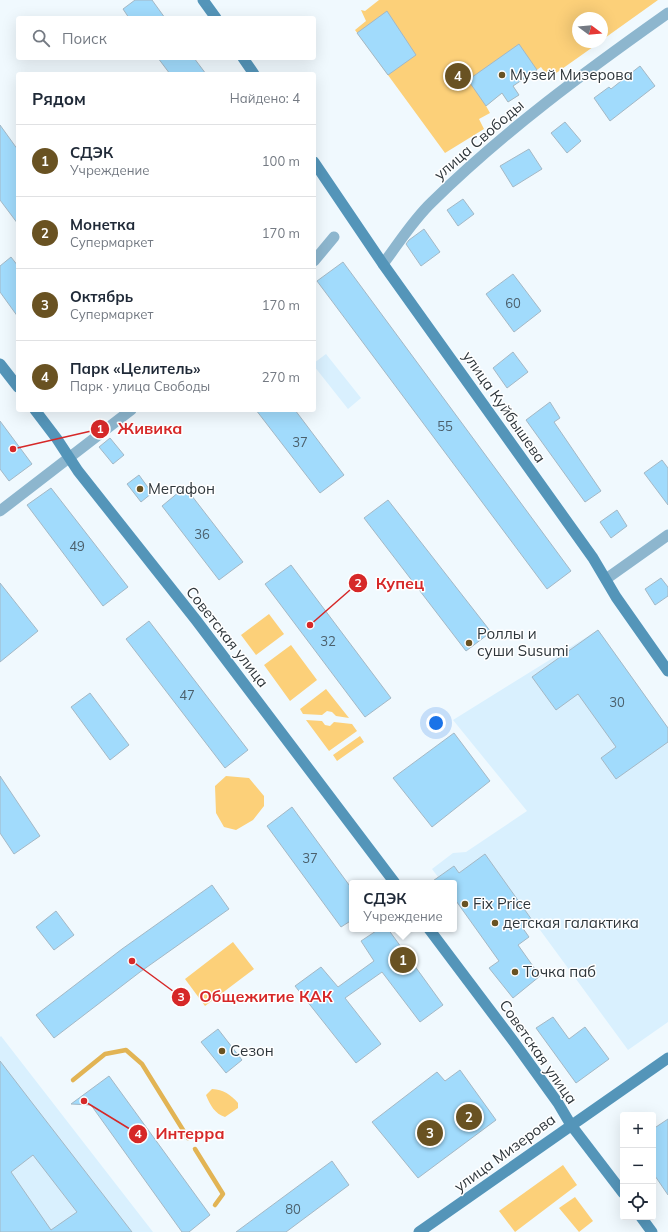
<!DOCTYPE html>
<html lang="ru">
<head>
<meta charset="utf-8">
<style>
	body { margin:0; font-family:Mulish,sans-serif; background:#f6f6f7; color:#1f2937 }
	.controls { position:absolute; right:12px; bottom:12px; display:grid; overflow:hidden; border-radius:4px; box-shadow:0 4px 16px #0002 }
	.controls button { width:36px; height:36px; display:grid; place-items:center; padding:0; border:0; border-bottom:1px solid #e0e1e3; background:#fff; color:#1f2937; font:20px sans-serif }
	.compass { position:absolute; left:572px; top:12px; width:36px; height:36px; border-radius:50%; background:#fff; box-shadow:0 4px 16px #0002; rotate:106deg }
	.you { position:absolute; left:436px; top:723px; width:14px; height:14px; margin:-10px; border:3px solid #fff; border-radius:50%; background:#1a73e8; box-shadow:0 0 0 6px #1a73e833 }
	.badge { display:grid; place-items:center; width:26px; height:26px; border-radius:50%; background:#695222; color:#fff; font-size:13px; font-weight:700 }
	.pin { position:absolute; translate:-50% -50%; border:2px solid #fff; box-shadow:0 1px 4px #0006 }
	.popup { position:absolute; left:349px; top:880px; width:108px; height:52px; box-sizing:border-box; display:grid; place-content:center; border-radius:4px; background:#fff; filter:drop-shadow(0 1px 3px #0005); font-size:13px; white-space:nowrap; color:#747a83 }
	.popup b { font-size:15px; color:#1f2937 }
	.popup::after { content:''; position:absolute; left:50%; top:100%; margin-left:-8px; border:8px solid transparent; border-top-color:#fff }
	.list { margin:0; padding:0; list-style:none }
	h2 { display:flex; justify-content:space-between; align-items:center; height:52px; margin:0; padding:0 16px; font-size:17px }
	h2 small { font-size:13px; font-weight:400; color:#747a83 }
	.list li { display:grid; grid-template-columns:26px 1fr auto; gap:12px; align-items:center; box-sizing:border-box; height:72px; padding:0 16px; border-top:1px solid #e0e1e3 }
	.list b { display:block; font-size:15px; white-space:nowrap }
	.list p { margin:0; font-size:13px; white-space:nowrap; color:#747a83 }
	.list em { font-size:13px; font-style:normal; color:#747a83 }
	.icon { flex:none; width:22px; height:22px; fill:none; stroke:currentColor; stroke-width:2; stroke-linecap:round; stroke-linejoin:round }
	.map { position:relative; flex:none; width:668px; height:1232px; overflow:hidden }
	.search { position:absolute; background:#fff; box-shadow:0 4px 16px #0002; left:16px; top:16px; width:300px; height:44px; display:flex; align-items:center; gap:10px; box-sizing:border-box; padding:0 14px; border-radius:4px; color:#747a83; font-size:15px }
	.panel { position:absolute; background:#fff; box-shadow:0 4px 16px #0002; left:16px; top:72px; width:300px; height:340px; border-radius:4px }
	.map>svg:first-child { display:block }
</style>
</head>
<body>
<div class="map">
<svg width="668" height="1232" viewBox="0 0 668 1232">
	<rect width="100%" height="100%" fill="#f0f9fe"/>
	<path fill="#d9f0fe" d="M326,354L361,398L348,409L314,366V363Z
		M598,630L668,728V1022L628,1050L485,855L459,873L454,866L438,877L432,869L453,853L466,852L527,811L453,720Z
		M1,1036L153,1232H0V1037Z"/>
	<path fill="#fcd079" d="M379,0H658L602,40V18H578V42H600L552,76L548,77L541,67L513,86L519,95L508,102L502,93L486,106L490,113L479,119L484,129L445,153L355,30L366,21L361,10L365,11Z
		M269,614L284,634L256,655L241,635Z
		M291,645L317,680L290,701L264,665Z
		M326,689L349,718L336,716L332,712L327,711L322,715L303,714L300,709Z
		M306,720L322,721L325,725L330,726L334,722L352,724L357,731L329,751Z
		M360,736L364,742L337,761L333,755Z
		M226,776L249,778L264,796V806L253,820L236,830L224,827L216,813L215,786Z
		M233,942L254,969L205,1006L185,979Z
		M212,1089C224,1090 230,1094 238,1103V1108L225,1117C215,1114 210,1105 206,1095Z
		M563,1165L577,1185L515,1232L499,1211Z
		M575,1197L593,1221L579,1232L559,1208Z"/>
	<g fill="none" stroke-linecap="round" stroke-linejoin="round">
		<path stroke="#e2b454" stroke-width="4.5" d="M73,1080L105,1054L126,1050L142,1064L188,1138
			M195,1149L223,1194L215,1205"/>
	</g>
	<path fill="#a1dbfc" stroke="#a4b8c5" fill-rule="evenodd" d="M135,0H152L165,18H129L123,9Z
		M387,11L416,55L388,75L357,33Z
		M519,44L537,70L513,86L519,95L508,102L502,93L486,106L468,80Z
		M158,58H194L206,74H170Z
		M640,66L655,86L610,121L594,98L609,87L611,89Z
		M565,122L581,141L567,153L551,133Z
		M0,125L18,150V224L0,200Z
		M529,149L542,169L513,187L500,166Z
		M463,199L474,214L458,226L447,210Z
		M424,229L440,252L421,266L406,244L409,240Z
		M11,257L18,266V317L0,292V266Z
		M343,262L571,571L547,589L317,281Z
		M513,274L541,311L514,332L486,294Z
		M513,352L528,372L507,388L493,368Z
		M550,402L560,418L554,422L601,491L585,502L526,420Z
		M256,410H295L344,475L320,493Z
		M0,421L32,464L9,481L0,469Z
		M110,438L124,455L113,464L99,447Z
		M662,460L668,468V505L644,473Z
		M139,475L152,493L141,502L127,484Z
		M185,487L243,562L219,580L162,506Z
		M51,488L128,587L103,606L27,505Z
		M388,500L491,632L466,651L364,518Z
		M617,510L627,526L611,538L600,522Z
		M291,565L391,698L365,717L265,584Z
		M661,578L668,587V596L655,605L645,589Z
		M0,583L38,631L0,662Z
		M149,621L248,750L225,768L126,639Z
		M598,630L668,728V742L616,779L601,758L616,747L578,694L556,710L532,677Z
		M90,693L129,745L110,760L71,707Z
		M454,733L490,781L432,827L393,778Z
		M0,776L40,836L14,854L0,833Z
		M292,807L352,889V920L341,927L267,826Z
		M485,854L532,920L522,927L529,937L518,945L540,976L513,998L489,968L499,961L454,898V883H430L454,866L459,873Z
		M212,885L229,909L140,972L54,1038L36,1015L122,949Z
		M56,911L74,935L54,950L36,927Z
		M379,929H388L443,1005L420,1022L382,972L345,998L381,1044L356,1063L295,986L321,967L338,987L374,961L361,941Z
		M553,1017L569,1039L585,1027L609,1059L576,1083L536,1028Z
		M218,1029L242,1060L226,1073L201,1042Z
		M0,1061L33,1104L132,1232H0ZM33,1155L77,1212L51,1230L11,1172Z
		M460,1070L496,1120L418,1178L372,1122L437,1072L445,1081Z
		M109,1076L210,1215L189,1232H182L91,1105L71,1104Z
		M668,1119V1195L653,1173V1129Z
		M332,1161L349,1185L286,1232H236Z"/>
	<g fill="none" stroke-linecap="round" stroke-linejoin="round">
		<path stroke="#8db6ce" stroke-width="11" d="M314,261L334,237
			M383,264C399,243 413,220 432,202C504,131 586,71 668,13
			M0,511L131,410"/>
		<path stroke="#8db6ce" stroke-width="11" d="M606,579L668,535"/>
		<path stroke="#5495b9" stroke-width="11" d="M203,0L216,18
			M243,58L254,74
			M314,162L383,264L593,558L616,597L668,671
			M0,364L18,387
			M35,410L57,439L78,471L196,620L395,883
			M429,929L514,1042L558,1103L571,1125L623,1193
			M641,1217L652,1232
			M419,1232L668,1058"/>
	</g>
	<g fill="#695222" stroke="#fff" stroke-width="1.5">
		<circle cx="502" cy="75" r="4"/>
		<circle cx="140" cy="489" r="4"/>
		<circle cx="469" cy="643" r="4"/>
		<circle cx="465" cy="904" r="4"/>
		<circle cx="495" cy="923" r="4"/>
		<circle cx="515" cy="972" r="4"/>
		<circle cx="222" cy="1051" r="4"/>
	</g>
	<g text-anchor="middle" stroke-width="3" stroke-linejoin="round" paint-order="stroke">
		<g font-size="13" fill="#4b5f6b">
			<text x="513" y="308">60</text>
			<text x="445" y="431">55</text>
			<text x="300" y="447">37</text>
			<text x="202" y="539">36</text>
			<text x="77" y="551">49</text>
			<text x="328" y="646">32</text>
			<text x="187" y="700">47</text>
			<text x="617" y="707">30</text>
			<text x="310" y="863">37</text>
			<text x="293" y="1214">80</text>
		</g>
		<g font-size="15" fill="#2e363b" stroke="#fff" text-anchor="start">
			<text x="510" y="80">Музей Мизерова</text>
			<text x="148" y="494">Мегафон</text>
			<text x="477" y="639">Роллы и<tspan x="477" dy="17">суши Susumi</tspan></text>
			<text x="473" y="909">Fix Price</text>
			<text x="503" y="928">детская галактика</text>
			<text x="523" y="977">Точка паб</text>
			<text x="230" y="1056">Сезон</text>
		</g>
		<g font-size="15" fill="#2e363b" stroke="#fff">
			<text transform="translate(479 140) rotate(-41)" y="5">улица Свободы</text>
			<text transform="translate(504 407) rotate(55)" y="5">улица Куйбышева</text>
			<text transform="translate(227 637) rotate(52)" y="5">Советская улица</text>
			<text transform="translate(538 1052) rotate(55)" y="5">Советская улица</text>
			<text transform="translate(505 1153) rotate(-36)" y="5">улица Мизерова</text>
		</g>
	</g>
	<path fill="none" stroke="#d62828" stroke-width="1.5" d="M13 449L100 429M310 625L358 583M132 961L181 997M84 1101L138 1134"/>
	<g fill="#d62828" stroke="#fff" stroke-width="1.5">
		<circle cx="13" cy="449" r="4"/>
		<circle cx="310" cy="625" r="4"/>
		<circle cx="132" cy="961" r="4"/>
		<circle cx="84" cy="1101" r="4"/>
		<circle cx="100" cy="429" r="10"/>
		<circle cx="358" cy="583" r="10"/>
		<circle cx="181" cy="997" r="10"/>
		<circle cx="138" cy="1134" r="10"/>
	</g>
	<g font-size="12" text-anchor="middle" font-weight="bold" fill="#fff">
		<text x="100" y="433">1</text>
		<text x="358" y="587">2</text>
		<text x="181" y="1001">3</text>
		<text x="138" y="1138">4</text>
	</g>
	<g font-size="16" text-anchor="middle" font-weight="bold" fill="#d62828" stroke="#fff" stroke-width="3" stroke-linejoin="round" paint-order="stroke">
		<text x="150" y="434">Живика</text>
		<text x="400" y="589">Купец</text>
		<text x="266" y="1002">Общежитие КАК</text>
		<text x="190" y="1139">Интерра</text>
	</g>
</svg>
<div class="controls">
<button>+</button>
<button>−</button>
<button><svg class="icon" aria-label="locate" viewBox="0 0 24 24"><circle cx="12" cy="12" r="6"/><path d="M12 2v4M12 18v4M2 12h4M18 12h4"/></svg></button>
</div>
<svg class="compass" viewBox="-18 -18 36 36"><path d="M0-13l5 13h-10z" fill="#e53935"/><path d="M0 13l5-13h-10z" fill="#747a83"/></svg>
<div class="you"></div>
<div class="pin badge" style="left:403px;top:960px">1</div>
<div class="popup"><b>СДЭК</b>Учреждение</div>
<div class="pin badge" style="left:469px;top:1117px">2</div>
<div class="pin badge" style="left:430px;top:1133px">3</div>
<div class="pin badge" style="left:458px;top:76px">4</div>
<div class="search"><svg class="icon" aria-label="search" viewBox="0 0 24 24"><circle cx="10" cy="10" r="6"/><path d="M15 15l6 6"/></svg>Поиск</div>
<section class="panel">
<h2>Рядом<small>Найдено: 4</small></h2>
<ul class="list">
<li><span class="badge">1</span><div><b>СДЭК</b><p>Учреждение</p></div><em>100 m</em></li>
<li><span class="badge">2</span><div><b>Монетка</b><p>Супермаркет</p></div><em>170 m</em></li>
<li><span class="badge">3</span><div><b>Октябрь</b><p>Супермаркет</p></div><em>170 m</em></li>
<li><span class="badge">4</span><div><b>Парк «Целитель»</b><p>Парк · улица Свободы</p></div><em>270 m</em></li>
</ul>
</section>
</div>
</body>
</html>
